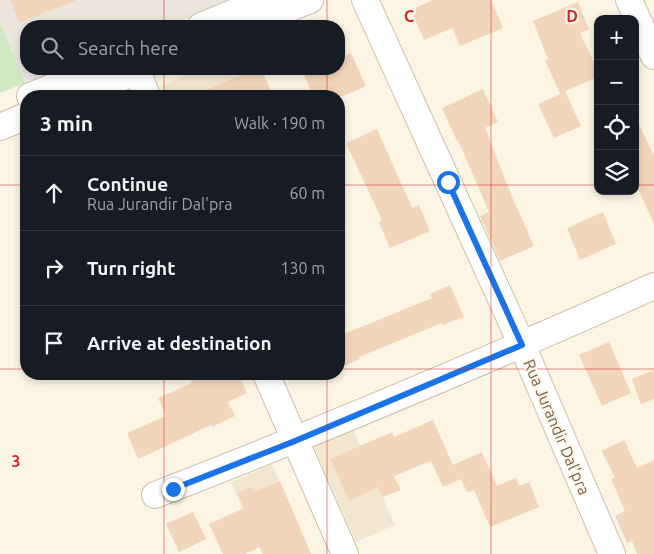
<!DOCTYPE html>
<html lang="en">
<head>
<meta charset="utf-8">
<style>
	body { margin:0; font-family:Ubuntu,sans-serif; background:#242831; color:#f1f3f6 }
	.controls { position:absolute; right:15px; top:15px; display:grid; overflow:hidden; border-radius:10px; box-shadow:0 2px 8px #0003 }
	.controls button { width:45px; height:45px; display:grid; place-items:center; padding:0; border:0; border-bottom:1px solid #363941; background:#171b24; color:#f1f3f6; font:25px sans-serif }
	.stop { position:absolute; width:15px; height:15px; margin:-11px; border:4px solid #1a73e8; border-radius:50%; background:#fff }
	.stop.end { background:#1a73e8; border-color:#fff; box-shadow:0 1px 5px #0008 }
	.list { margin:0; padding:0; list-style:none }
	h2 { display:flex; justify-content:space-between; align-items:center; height:65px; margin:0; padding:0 20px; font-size:21px }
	h2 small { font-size:16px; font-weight:400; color:#9ea1a6 }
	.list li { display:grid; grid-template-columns:32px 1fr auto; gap:15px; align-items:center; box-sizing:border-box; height:75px; padding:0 20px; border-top:1px solid #363941 }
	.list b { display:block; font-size:19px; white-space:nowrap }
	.list p { margin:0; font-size:16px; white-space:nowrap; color:#9ea1a6 }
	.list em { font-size:16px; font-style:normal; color:#9ea1a6 }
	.icon { flex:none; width:28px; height:28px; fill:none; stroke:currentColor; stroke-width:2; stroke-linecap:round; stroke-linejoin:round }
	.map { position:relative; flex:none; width:654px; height:554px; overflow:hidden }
	.search { position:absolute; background:#171b24; box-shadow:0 2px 8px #0003; left:20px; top:20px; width:325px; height:55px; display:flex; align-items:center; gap:12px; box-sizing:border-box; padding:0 18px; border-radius:20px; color:#9ea1a6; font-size:19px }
	.panel { position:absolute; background:#171b24; box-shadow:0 2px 8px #0003; left:20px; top:90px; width:325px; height:290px; border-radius:20px }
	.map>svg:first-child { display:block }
</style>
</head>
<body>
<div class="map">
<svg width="654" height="554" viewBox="0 0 654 554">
	<rect width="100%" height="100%" fill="#fcf5e4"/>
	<path fill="#f4e7d2" d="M199,69H261L271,91L259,96H166L161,86Z
		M349,421L395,525L356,542L310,438Z
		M272,464L311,554H262L231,482Z"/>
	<path fill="#ece6df" d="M0,0H234L168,26H26V69H62L25,83L0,22Z"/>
	<path fill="#cfeac2" d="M0,22L25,83L0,93Z"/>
	<path fill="#f2d6bb" d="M10,0H75V1L19,23Z
		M433,0H491L503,28L460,46L452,28L424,40L411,10Z
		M578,2L589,29L580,33L598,71V77L565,91L581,126L554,138L538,104L560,94L545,60L548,59L533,21Z
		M351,53L366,86L344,96H313L304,75L318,69H339V59Z
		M255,69H261L271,91L259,96H192Z
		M483,89L498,122L485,128L513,199L534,246L500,261L480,216L489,212L458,140L457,141L442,108Z
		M635,116L654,156V225L639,190L635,191Z
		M377,129L412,208L419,205L430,231L390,248L379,222L382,220L346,143Z
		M603,212L616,244L580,260L567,228Z
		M450,285L464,317L443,325L442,323L359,357L360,359L339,368V336L432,298L430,294Z
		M609,342L631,393L602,406L579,355Z
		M654,370V399L641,404L632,379Z
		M201,374H238L247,393L228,402L235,416L212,427L211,425L138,459L127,433L166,416L158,398L192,383L190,379Z
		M433,420L453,465L482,452L497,486L516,478L519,486L529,482L539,507L490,527L474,490L467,492L461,479L443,487L431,461L394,476L401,490L382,497L378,487L349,501L330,459L392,432L394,437Z
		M624,440L637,468L654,460V554H637L632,541L627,543L615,516L625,511L611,479L615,478L602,451Z
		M280,481L311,554H263L260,547L245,554H223L209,524L244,508L237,493L251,487L254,492Z
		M193,512L206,539L179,552L166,524Z"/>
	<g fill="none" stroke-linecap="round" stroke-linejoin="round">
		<defs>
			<path id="minor" d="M365,0L522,345L612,554
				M629,0L654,56
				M201,26L264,0
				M246,26L310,0
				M136,69L147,96
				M78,95L143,69
				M30,96L98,69
				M0,127L26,116
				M266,374L345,554
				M155,495C323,430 489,360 654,286"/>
		</defs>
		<use href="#minor" stroke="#cebdaa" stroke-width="28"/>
		<use href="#minor" stroke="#fff" stroke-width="26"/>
	</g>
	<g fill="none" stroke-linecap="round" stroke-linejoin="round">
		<path stroke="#1a73e8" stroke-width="6" d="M173,489L295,441L522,345L448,182"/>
	</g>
	<path fill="none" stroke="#d62828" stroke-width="1" stroke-opacity="0.55" d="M164,0V26M327,0V26M491,0V554M164,69V96M327,69V96M0,185H26M339,185H598M635,185H654M0,369H26M339,369H654M164,374V554M327,374V554"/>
	<g text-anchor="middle" stroke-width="4.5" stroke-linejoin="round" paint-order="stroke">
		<g font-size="16" fill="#755d49" stroke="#fff9eb">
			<text transform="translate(557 427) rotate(67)" y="6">Rua Jurandir Dal'pra</text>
		</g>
	</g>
	<g font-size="16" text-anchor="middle" font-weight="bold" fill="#d62828" stroke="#fff9eb" stroke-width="4.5" stroke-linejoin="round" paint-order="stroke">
		<text x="409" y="22">C</text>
		<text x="572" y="22">D</text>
		<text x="16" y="467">3</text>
	</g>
</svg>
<div class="controls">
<button>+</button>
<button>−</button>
<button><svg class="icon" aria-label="locate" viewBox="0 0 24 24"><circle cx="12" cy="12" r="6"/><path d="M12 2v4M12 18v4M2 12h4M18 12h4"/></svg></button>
<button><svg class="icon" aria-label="layers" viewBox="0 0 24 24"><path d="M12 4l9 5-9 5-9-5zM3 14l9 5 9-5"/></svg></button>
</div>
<div class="stop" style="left:448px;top:182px"></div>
<div class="stop end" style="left:173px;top:489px"></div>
<div class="search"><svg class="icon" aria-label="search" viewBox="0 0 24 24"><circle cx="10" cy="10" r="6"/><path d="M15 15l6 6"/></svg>Search here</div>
<section class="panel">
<h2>3 min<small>Walk · 190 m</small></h2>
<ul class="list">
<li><svg class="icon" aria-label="ahead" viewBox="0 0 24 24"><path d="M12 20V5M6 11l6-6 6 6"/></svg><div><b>Continue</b><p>Rua Jurandir Dal'pra</p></div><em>60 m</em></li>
<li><svg class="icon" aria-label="right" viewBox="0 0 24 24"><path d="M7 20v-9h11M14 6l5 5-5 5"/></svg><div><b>Turn right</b></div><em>130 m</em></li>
<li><svg class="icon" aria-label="arrive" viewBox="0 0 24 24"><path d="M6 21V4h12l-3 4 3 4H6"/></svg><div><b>Arrive at destination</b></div></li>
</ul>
</section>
</div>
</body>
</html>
